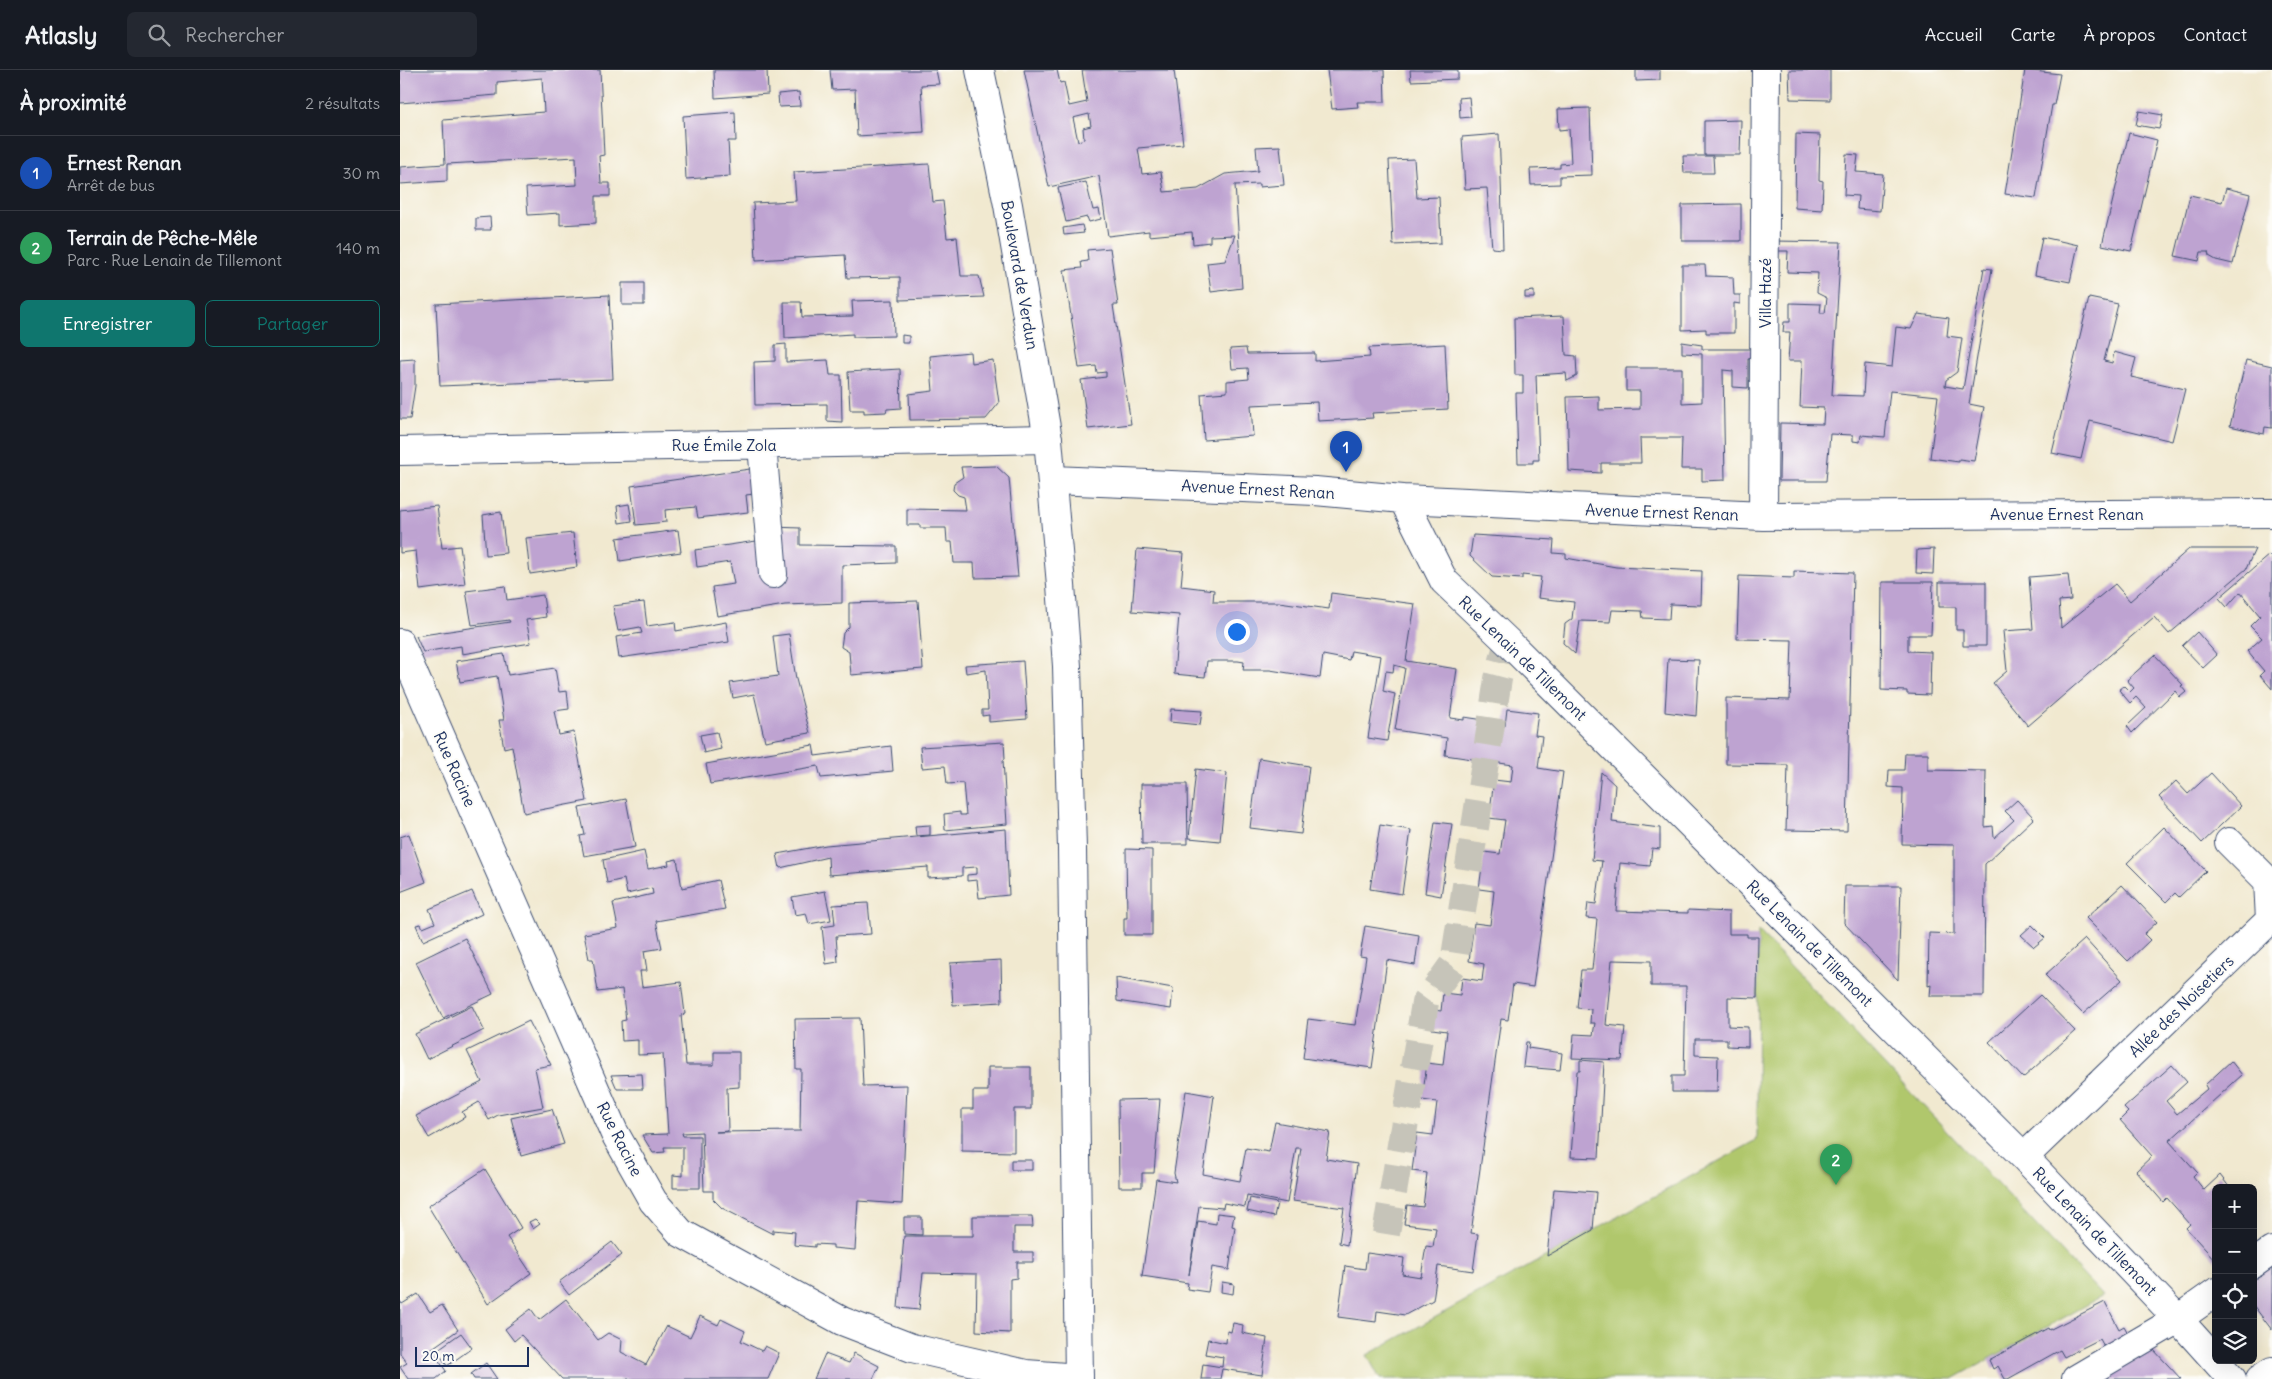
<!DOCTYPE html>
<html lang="fr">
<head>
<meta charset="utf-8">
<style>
	body { margin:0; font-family:Delius,sans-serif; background:#242831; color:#f1f3f6 }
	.controls { position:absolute; right:15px; bottom:15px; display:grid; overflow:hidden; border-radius:8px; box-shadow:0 5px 20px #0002 }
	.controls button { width:45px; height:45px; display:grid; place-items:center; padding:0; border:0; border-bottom:1px solid #363941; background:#171b24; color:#f1f3f6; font:25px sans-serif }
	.scale { position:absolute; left:15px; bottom:12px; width:114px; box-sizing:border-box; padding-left:5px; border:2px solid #1b2f5e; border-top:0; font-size:14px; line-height:18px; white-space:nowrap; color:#1b2f5e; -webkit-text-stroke:4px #fdfcf7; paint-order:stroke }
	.you { position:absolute; left:836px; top:561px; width:18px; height:18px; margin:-12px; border:4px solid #fff; border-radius:50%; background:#1a73e8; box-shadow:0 0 0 8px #1a73e833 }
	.badge { display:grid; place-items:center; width:32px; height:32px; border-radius:50%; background:#0f766e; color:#fff; font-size:16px; font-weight:700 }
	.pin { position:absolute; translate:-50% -41px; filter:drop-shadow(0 1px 2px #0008) }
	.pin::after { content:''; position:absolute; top:26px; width:18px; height:15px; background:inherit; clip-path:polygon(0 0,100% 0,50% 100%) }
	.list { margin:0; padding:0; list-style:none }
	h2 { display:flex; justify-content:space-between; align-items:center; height:65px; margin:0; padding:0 20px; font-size:21px }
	h2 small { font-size:16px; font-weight:400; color:#9ea1a6 }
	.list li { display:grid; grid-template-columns:32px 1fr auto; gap:15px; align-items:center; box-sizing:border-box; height:75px; padding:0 20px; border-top:1px solid #363941 }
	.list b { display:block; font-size:19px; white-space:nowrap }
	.list p { margin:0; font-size:16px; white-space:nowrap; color:#9ea1a6 }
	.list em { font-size:16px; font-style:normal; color:#9ea1a6 }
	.actions { display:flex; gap:10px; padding:15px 20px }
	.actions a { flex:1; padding:11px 0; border:1px solid #0f766e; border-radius:8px; text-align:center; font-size:18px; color:#0f766e }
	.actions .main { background:#0f766e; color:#fff }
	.icon { flex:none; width:28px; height:28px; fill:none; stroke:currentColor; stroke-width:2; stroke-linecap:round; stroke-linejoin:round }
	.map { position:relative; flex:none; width:1872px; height:1309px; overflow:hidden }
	header { display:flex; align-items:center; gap:30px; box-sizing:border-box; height:70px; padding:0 25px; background:#171b24; border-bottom:1px solid #363941 }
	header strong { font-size:24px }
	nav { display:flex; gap:28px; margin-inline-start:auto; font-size:18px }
	.search { width:350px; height:45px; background:#242831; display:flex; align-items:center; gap:12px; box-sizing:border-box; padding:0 18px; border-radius:8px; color:#9ea1a6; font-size:19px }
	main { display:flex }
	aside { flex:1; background:#171b24 }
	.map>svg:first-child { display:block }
</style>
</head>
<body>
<header>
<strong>Atlasly</strong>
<div class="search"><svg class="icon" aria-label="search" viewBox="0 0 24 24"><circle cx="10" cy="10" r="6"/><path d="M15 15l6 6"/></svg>Rechercher</div>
<nav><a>Accueil</a><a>Carte</a><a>À propos</a><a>Contact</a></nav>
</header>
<main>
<aside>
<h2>À proximité<small>2 résultats</small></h2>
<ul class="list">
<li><span class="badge" style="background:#1a4fb4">1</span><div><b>Ernest Renan</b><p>Arrêt de bus</p></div><em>30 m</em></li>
<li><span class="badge" style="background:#2e9e5b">2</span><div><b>Terrain de Pêche-Mêle</b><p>Parc · Rue Lenain de Tillemont</p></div><em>140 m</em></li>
</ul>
<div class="actions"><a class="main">Enregistrer</a><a>Partager</a></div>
</aside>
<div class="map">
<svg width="1872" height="1309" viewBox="0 0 1872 1309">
	<rect width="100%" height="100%" fill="#fdfcf7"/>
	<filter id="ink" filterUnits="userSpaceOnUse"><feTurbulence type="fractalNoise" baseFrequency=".02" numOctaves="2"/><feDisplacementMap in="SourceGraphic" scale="10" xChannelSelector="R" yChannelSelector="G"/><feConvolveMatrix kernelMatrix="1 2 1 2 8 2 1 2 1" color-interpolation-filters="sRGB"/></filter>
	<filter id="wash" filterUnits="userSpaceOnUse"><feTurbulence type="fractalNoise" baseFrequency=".0096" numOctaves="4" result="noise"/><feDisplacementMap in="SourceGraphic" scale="20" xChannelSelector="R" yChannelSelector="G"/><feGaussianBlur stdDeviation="1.12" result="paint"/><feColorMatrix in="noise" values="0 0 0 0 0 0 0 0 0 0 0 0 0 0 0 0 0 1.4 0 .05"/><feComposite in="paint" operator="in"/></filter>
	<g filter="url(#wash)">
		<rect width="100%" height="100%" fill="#f1e9d0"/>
		<path fill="#b0c76c" stroke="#667b65" d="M1358,861L1703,1226L1553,1309H980L967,1285L1357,1070Z"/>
		<g id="blocks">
			<path fill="#bea3d1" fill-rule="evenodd" d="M0,0H200L204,85L199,86L201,113H210V126H196V153L160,155V143L128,145L126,118L177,115L176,87L47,94V111L0,114V97L45,94L43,50L144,42L142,8L97,12V25L0,33Z
				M314,0H367L368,24L315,28Z
				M430,0H536L539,14L521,15L524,62L457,66L455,19L432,20Z
				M624,0H657L660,13L664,12L669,36L687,32L682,0H774L783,74L738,78L742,104L761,102L764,122L798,119L825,104L858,101L856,77L880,76L884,115L859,117V114L835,115L842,218L811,222L807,193L825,191L835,165L810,166V172L793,174L792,162L749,166V161L708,166L699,106L649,117ZM689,44L691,56L683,58L684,69L678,71L673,48Z
				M927,0H984L985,32H957L958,37L932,39Z
				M1010,0H1058V9L1011,11Z
				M1236,0H1260V10L1236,11Z
				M1389,0H1430V30L1390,29Z
				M1625,0L1660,4L1654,35H1652L1636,128L1605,124Z
				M399,22L400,36L379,37L378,24Z
				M1069,27L1071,47L1060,48L1059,28Z
				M1190,38L1192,105L1160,106V114L1131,115L1130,99L1160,98V94L1171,93L1169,59L1159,60L1158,39Z
				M1739,41L1763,45L1759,59L1736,55Z
				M335,42L336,71H328L330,106L286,109L283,46Z
				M1341,50L1340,85H1304V51Z
				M1729,63L1757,70L1731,181L1702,175Z
				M1099,64L1101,110L1103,179L1092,178L1087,118L1065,119L1062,67Z
				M1396,64L1420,65L1419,110L1423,111L1422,140L1395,138Z
				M1446,84L1458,85L1456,102L1483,104L1480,141L1457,139L1458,126L1444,125Z
				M1283,86H1313L1314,103H1284Z
				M1014,89L1017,128L1039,127L1041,173L993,175L989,90Z
				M529,94L533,132L543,131L547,168L557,167L561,206H579L584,227L500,230V207L447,208L445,185L356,190L353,133L396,131L394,102Z
				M686,112L693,140L699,139L701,149L689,152L687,147L666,152L658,118Z
				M1826,118L1850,124L1833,194L1816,190L1809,186L1808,182H1801L1799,191L1775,186L1790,125L1822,132Z
				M1341,134V171H1282V135Z
				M90,147L91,160H76V148Z
				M682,155L684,163L664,165L663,158Z
				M1642,167L1678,175L1670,212L1635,205Z
				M1373,171L1441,172L1432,325L1463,326L1465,294L1492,297L1496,257L1511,259L1518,244L1549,248L1547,266L1562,268L1557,302L1546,310L1545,316L1563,319L1584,198L1592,199L1569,334L1584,337L1574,391L1559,389V392L1530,388L1538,326L1490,321L1485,367L1461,365L1460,372L1453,371V365L1430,364L1426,411H1379L1380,353L1423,354L1424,338L1400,337L1402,291H1388L1390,262H1383L1384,252H1390V233L1421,234L1420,243H1425L1427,228L1417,223L1418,203L1387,202L1388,181H1372Z
				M710,178L718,235H713L731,354L688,359L681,310L706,307V302L697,303L696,296L679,298L664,200L682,198L681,192L688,191L687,180Z
				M1282,195H1305L1306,206L1333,207L1334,225H1340V234L1334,233V263H1306V259L1282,260Z
				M222,213H244V235H222Z
				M1134,221V228H1125V222Z
				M209,225L213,309L40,316L36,234Z
				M1689,228L1718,234L1704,291L1712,293L1714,282L1736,288L1731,307L1785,319L1772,371L1690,351L1681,389L1652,383Z
				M493,230L494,266L453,267V264L385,268L384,232H401L402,247L453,246L452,231Z
				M1164,246L1166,285L1176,286L1177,306L1167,311L1166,303L1136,305L1139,390H1133V393H1118L1116,323H1123V305H1115L1114,248Z
				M502,265L509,266V273H502Z
				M1282,272L1302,275V279H1356V288H1348V318L1333,317V301L1323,300L1325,410L1302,411V399H1281L1282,368H1240L1241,393H1201V403L1169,401L1167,327L1199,326V340L1240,339V321H1226V298H1282V333L1302,332V284L1282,283Z
				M386,274V292L428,290L430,305H441L442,352L427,351V334L355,335L354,292L375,291V275Z
				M1045,274L1048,339L972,343L973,348L918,351L917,332L851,335L853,366L804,370L801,324L827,322V311L849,309L848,298L832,299L830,279L846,278L847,284L915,283V291L970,287L969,278Z
				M570,282L571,293L593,290L599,333L586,349L510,350L509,324L533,321L530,286Z
				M15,289V316L10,349H0V290Z
				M1846,290L1872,296V358L1865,357L1864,364L1830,356Z
				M500,299L501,338L487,339L486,342L464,343V340H450L448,302Z
				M596,396L609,408L618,507L575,508L574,493H554L552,472H547L546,458H520V455H507V439L566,440L564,427L558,425L553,420L554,413L563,407L561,397Z
				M357,398L361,423L346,425L348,442L298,448L296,437L265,440L266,452L236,455L231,416Z
				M229,434L232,451L219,453L217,436Z
				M37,436L42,478L60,476L65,514L20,520L16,481L0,483V440Z
				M101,442L106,483L86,485L83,445Z
				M373,457L400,458V475L496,476V493L442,495V533L385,535L317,546L312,517L334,514L330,492L297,497L295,480L363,470Z
				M278,460L281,482L220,491L217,468Z
				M173,463L177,497L130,504L126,468Z
				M1073,465L1154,470L1153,483L1166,484V488L1216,497L1302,501L1301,535L1270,534L1269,549L1243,548L1242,541L1212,540L1210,552L1180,551L1175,584L1163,573L1165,554L1172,549L1174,532L1138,528L1141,507L1122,505V509L1092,507L1070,486Z
				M737,479L784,483L781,516L814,520L813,532H879L929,539L931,523L1015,534L1006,591L1057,599L1050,648L1064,650V647L1098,652V655L1105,656L1107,639L1138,643L1135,665L1142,666L1138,698L1163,702L1133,917L1113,914L1108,950L1101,949L1071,1163L1078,1164L1073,1201L1038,1196L1033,1230L1005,1245L977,1241L976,1252L938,1247L945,1196L965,1199L967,1183L1004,1188L1002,1204L1021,1207L1026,1176L1033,1177L1036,1158L1004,1154L1007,1135L1023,1137L1027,1103L1012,1101L1017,1063L1033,1065L1037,1032L1022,1030L1027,993L1043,995L1047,961L1032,959L1034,940L1041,941L1043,923L1060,925L1062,908L1082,911L1084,894L1069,891L1074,853L1090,855L1094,821L1079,819L1084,782L1100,784L1105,750L1089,748L1094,710L1111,712L1113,695L1045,685L1047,668L995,660L1005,598L994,595L993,602L986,601L983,621L995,624L987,671L968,668L981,586L951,581L949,590L923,585L920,608L870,600H843L844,592L838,591H807L805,607L774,604L779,545L732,541Z
				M1534,479L1533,504L1516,503L1517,480Z
				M1789,479H1855L1846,499L1769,564L1754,547L1628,656L1593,613L1607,601L1603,561L1633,559L1629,507L1668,504L1671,530L1659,531L1661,558L1715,514L1730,531Z
				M1869,485L1872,488V619L1860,605L1864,601L1847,581L1862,568L1850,556L1860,546L1840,522L1827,537L1819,528Z
				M1394,501L1453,503L1447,761L1386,760L1388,695L1326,694V628L1390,630L1392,570L1337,569L1339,506L1394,508Z
				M1482,512H1533L1531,565H1508V581L1531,582L1530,625L1507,624V621L1481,620Z
				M1539,512H1586V576H1563V560H1556V537H1539Z
				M105,516L107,530L143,525L146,547L126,550L131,573L62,584L61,576L23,582L16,566L110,552L109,550L72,555L66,521Z
				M518,531L523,599L451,605L449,582L441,577L443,563L449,557V533Z
				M244,532L247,556L275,552L276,561L326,552L329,572L219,588L216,567L242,563L240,557L218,561L213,536Z
				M1797,562L1817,585L1803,598L1782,576Z
				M389,564L396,609L410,663L365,671L354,624L333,628L330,613L378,606L373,566Z
				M104,584L108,605L155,598L159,622L167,621L169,639L154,641L159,665L174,662L187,731L124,743L112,676L104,678L99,650H104L97,606L60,612L56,591Z
				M1755,585L1783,615L1781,616L1786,622L1780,627L1775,621L1732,663L1727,656L1746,638L1736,627L1730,633L1719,620L1724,616L1730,622L1734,618L1727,610Z
				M1268,589L1299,590L1296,646L1265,642Z
				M623,591L627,649L589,652V645L582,646V640H588L586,600L566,603L565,595Z
				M771,639L802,641L800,655L770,652Z
				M317,662L321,679L304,683L300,665Z
				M604,672L605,689L603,690L607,754L545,760L544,744L560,742V745H566L563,713L547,714L545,696L522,698L520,677Z
				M413,675L415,686L491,676L493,701L421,708L418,696L310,714L306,694Z
				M1505,683H1528V700L1586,701L1585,757L1593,756L1594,768L1614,750L1605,741L1617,730L1634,748L1585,794L1584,926H1530L1531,915L1528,916L1529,863L1554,864V775L1502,774L1503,718L1488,717L1489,700H1504Z
				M859,688L909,696L901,764L850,758Z
				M796,699L827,703L820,771L789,768Z
				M1201,702L1215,715L1212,752L1260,758V779L1252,778L1250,796L1220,793L1216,841L1288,843V840L1329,842V864H1347V867H1358L1357,928L1328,927V956L1348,957V977L1327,976V969H1295V985L1318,986L1317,1022H1272V1006H1284L1286,916H1251V891L1212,890L1206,955L1225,957L1222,990L1172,988L1174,964L1193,965L1195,953H1190L1191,939L1177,938L1181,900H1192L1197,849L1186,848L1187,841L1188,833L1196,834L1202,791L1192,790Z
				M1811,703L1841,736L1802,773L1759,727L1776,711L1788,724Z
				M741,714H787L788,774H742Z
				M226,729L235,777L184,786L180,766L185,765L179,738Z
				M1035,752L1052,754L1041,826L1025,823Z
				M530,755V765L516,766L515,756Z
				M980,755L1011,760L1002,824L970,819Z
				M1764,757L1806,801L1779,827L1775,823L1766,832L1727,793Z
				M606,759L609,825L579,828L577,810L567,811V805L577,804V797L562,798V806L528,808V797L429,805L428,787L380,798L377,784L426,775Z
				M9,764L26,812L0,822V767Z
				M726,779L752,780V865H724V848H727Z
				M244,781L248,799L269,795L268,791L277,789L282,818L318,810L325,839L256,851L262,878L244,881L247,901H240L242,917L281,912L285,944L281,945L286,995H314V982H339V1017L327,1018L328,1061L316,1062L400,1061L401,999H396L395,949L460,948L463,1016L507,1015L502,1134L458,1131L455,1180L433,1178V1175L415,1174V1177L394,1175L395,1162L373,1160V1164L322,1138L313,1129V1121H304L302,1062L282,1063L283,1066H300V1118H273V1105L283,1106V1077H264L265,1082L253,1083L242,1065L268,1064L263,984L238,985V970L222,971L221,951L226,950L222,919L198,922L193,889H189L184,864L218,858L213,833L253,824L252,818L227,824L224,809L207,813L203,790Z
				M1722,815L1757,852L1744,864L1750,870L1728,891L1686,848Z
				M1445,816H1501L1498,910L1444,853Z
				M72,821L82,844L23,871L16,855L21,854L23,858L35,853L29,839Z
				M425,821L431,850L409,854L406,843L395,845L392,827Z
				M468,833L471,864L436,866L438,892L426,894L422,857L435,855L433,835Z
				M1632,855L1645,868L1634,877L1621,865Z
				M965,856L1019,865L1015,895L987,890L972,998L903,988L908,949L955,955L966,887L960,886Z
				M65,868L93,924L43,948L16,892Z
				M1685,869L1722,910L1683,944L1645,905Z
				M601,890L602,932L553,935L550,893Z
				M716,908L773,918L771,939L717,931Z
				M1640,925L1675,961L1623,1008L1589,972Z
				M72,936L84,960L27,989L15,964Z
				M129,951L151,995L135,998L143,1037L98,1045L89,1050L79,1032L62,1042L65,1047L29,1068L16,1046L82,1012L67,981Z
				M1126,972H1129L1128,978L1162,983L1160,1000L1123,997Z
				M1180,990L1204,992L1199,1088L1171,1087L1177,1001H1180Z
				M1831,991L1842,1005L1769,1071L1797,1102L1793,1106L1804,1120L1820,1105L1830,1118H1816V1191L1786,1158L1790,1154L1767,1128L1763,1132L1736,1101L1752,1086L1720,1050L1728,1042L1724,1038L1772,995L1787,1012L1766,1031L1777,1044L1807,1019L1805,1015Z
				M588,997H631V1039H614V1082L562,1081V1039H573V1021H588Z
				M242,1004L243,1019H217L211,1005Z
				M786,1021L814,1026L803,1104L840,1111L846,1078L869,1082L875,1052L930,1062L926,1089L957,1094L947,1175L939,1173L944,1138L893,1131L901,1078H896L887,1133L847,1125L845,1137L824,1133L823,1138L799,1136L789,1205L798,1151L816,1154L817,1143L834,1145L832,1156L835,1157L829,1200L812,1197L808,1222L787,1219L788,1213L742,1206L756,1109L776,1112L774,1103Z
				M760,1029L754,1103H742V1117H719L718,1030Z
				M152,1039L164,1074L121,1086L111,1048Z
				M611,1090H632V1100H611Z
				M85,1099L121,1158L107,1167L131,1203L88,1234L28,1136Z
				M1154,1119L1196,1122L1193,1160L1147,1186Z
				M850,1128L877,1133L874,1147L847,1141Z
				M573,1146H632L633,1157H614V1182H633V1192H617V1208L610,1209V1263L576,1261L577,1204L523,1203L519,1240L498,1238L504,1166H573Z
				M504,1147H522V1165L504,1164Z
				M135,1149L140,1154L133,1159L129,1152Z
				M212,1172L222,1185L169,1225L159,1212Z
				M1872,1193V1260L1853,1235V1207Z
				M822,1212L834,1214L833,1224L821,1222Z
				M18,1224L30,1242L42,1235L58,1260L31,1279L46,1301L36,1309H8L0,1297L7,1293L0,1283V1231L2,1234Z
				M166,1229L198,1270L208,1263L222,1270L221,1282L246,1295L267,1256L290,1267L300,1246L318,1255L321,1249L345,1261L341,1271L362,1281L365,1276L379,1283L368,1309H162L121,1265L114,1271L105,1259L131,1239L139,1250Z
				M1705,1232L1719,1259L1724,1256L1732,1270L1708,1284L1700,1269L1664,1287L1660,1280L1608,1309H1605L1598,1296L1593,1299L1589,1290L1648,1258L1649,1260Z
				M833,1253L843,1255L842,1263L867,1268L862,1305L822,1299L820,1309H801L803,1294L822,1297L823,1287L805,1284L808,1269L826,1273L827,1261L831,1262Z
				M61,1263L72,1278L47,1296L37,1280Z
				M1753,1279L1781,1309H1701Z
				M454,1283L479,1296L473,1309H414L425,1284L449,1293Z
				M86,1293L97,1309H74L71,1304Z"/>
		</g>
	</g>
	<g filter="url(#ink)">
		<use href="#blocks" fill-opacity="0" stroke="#3b4b6f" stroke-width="1"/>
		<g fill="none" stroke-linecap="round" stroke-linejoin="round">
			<path stroke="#c6c4b9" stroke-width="28" stroke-dasharray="28 14" stroke-linecap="butt" d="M986,1164L1025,933L1054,893L1098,609L1108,572"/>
			<defs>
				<path id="minor" d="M362,375L373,504
					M0,381L648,369
					M653,410L915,421L1003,429L1363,446L1872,443
					M1003,429L1044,511L1108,572L1624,1087L1778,1249L1832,1309
					M1363,446L1366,0
					M0,573L214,1062L253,1131L281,1163L442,1251L512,1278L626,1304L679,1308
					M1624,1087L1870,850L1868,811L1829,772
					M1853,1194L1872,1181
					M1676,1309L1778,1249L1816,1222
					M1860,1309L1872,1301"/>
				<path id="major" d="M580,0L608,135L648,369L661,515L667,596L672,779L679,1309"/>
			</defs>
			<use href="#minor" stroke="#3b4b6f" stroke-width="30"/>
			<use href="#major" stroke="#3b4b6f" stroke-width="30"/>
			<use href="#minor" stroke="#fff" stroke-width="28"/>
			<use href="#major" stroke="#fff" stroke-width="28"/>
		</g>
	</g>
	<g text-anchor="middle" stroke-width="4" stroke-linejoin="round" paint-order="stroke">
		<g font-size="16" fill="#1b2f5e" stroke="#fdfcf7">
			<text transform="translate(620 205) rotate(80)" y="6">Boulevard de Verdun</text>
			<text transform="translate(1365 223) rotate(-90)" y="6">Villa Hazé</text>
			<text x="324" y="381">Rue Émile Zola</text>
			<text transform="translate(858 419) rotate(3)" y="6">Avenue Ernest Renan</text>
			<text transform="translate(1262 442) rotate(2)" y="6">Avenue Ernest Renan</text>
			<text x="1667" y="450">Avenue Ernest Renan</text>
			<text transform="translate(1123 588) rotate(44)" y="6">Rue Lenain de Tillemont</text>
			<text transform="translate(55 699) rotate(66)" y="6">Rue Racine</text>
			<text transform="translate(1410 873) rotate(45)" y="6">Rue Lenain de Tillemont</text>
			<text transform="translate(1781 936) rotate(-44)" y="6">Allée des Noisetiers</text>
			<text transform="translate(220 1069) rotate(63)" y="6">Rue Racine</text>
			<text transform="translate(1695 1161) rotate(46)" y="6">Rue Lenain de Tillemont</text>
		</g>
	</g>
</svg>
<div class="controls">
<button>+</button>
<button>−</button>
<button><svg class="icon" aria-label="locate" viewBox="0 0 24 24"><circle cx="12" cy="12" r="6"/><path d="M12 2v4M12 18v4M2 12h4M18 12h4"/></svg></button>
<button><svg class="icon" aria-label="layers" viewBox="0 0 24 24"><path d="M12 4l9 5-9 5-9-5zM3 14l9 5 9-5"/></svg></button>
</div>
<div class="scale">20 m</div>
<div class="you"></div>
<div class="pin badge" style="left:946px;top:402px;background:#1a4fb4">1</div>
<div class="pin badge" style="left:1436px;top:1115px;background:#2e9e5b">2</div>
</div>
</main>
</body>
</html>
